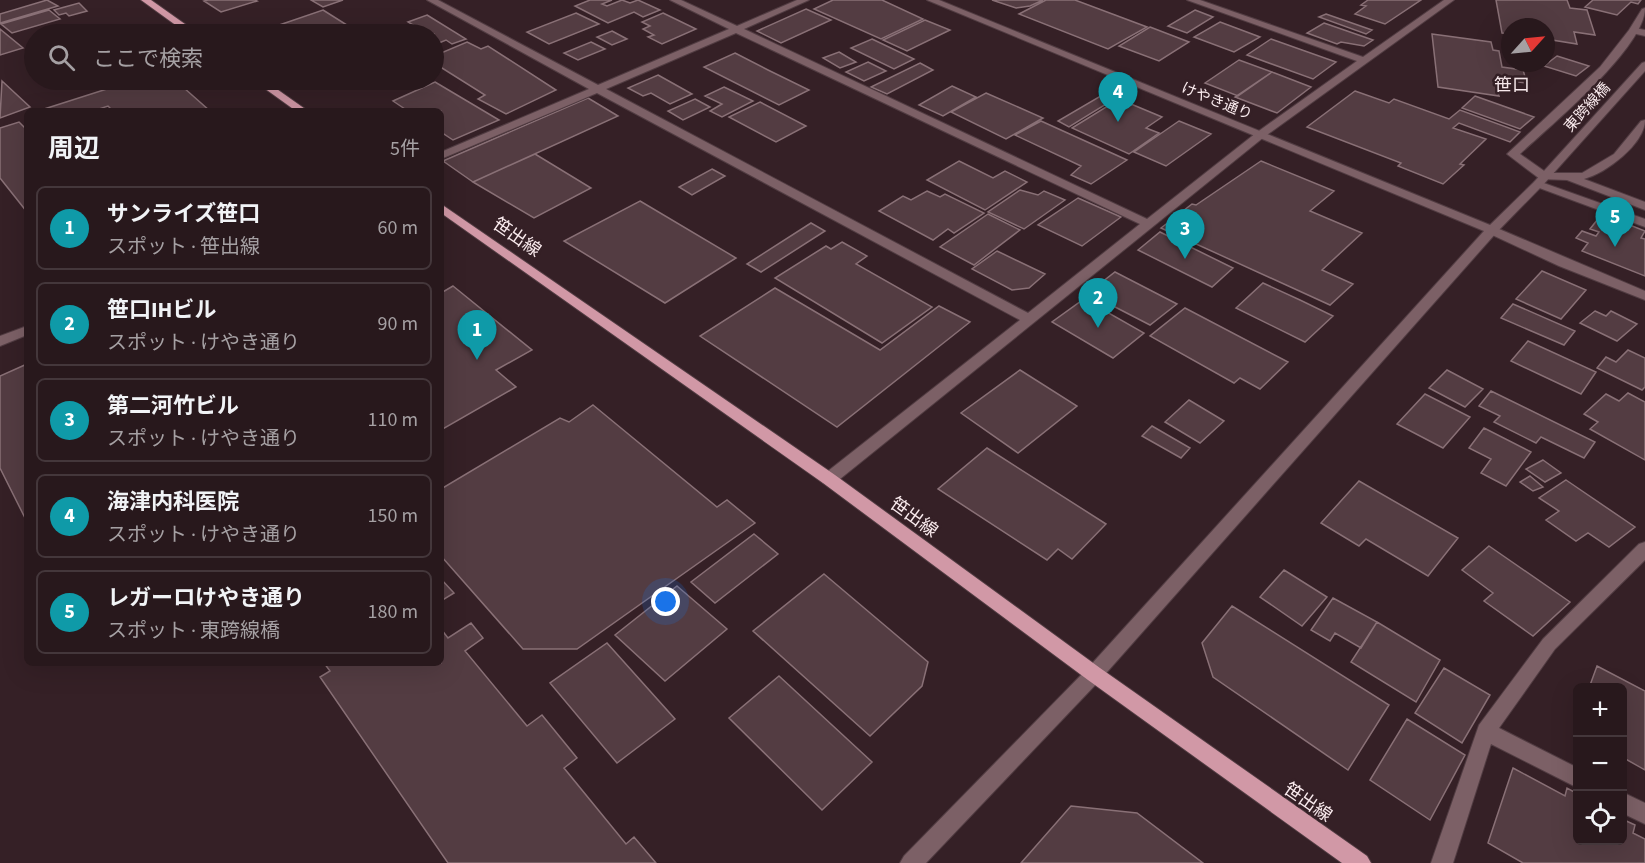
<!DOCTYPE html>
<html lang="ja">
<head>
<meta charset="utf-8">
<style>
	body { margin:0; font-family:"Source Sans 3","Noto Sans JP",sans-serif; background:#302125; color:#f1f3f6 }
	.controls { position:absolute; right:18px; bottom:18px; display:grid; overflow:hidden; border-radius:9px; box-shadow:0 6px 24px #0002 }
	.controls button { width:54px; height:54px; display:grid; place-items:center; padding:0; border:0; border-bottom:2px solid #44373b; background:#28181c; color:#f1f3f6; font:30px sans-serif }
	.compass { position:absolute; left:1501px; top:18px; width:54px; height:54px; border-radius:50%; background:#28181c; box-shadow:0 6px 24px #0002; rotate:63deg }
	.you { position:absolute; left:666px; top:602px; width:21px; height:21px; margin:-15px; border:4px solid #fff; border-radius:50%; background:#1a73e8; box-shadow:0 0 0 9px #1a73e833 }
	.badge { display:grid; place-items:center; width:39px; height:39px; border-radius:50%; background:#db2777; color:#fff; font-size:20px; font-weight:700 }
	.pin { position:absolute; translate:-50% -50px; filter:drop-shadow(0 2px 3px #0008) }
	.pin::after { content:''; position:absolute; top:32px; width:21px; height:18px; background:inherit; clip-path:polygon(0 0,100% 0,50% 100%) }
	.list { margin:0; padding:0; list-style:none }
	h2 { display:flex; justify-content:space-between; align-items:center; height:78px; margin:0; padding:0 24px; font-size:26px }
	h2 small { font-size:20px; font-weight:400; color:#a5a0a3 }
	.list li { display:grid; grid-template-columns:39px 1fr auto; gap:18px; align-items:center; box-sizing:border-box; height:84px; margin:0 12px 12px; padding:0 12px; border:2px solid #44373b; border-radius:9px }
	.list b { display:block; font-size:22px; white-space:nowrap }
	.list p { margin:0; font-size:20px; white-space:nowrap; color:#a5a0a3 }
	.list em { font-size:20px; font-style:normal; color:#a5a0a3 }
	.icon { flex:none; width:33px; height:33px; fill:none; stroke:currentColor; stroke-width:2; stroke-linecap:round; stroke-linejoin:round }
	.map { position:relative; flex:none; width:1645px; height:863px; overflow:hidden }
	.search { position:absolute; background:#28181c; box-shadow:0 6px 24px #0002; left:24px; top:24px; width:420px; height:66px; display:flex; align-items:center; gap:15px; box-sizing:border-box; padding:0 21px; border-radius:33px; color:#a5a0a3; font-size:22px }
	.panel { position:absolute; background:#28181c; box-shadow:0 6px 24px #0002; left:24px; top:108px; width:420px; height:558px; border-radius:9px }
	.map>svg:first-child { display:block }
</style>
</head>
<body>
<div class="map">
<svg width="1645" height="863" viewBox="0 0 1645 863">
	<rect width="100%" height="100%" fill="#352026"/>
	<path fill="#533c42" stroke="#897076" stroke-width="1.5" d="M47,0L58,6L0,23V14Z
		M208,0H255L257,1L221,12L204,1Z
		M311,0H343L323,7Z
		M590,0H612L602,4L607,6L622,0L630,3L638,0L660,10L643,17L634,12L608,23L575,6Z
		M833,0H882L923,19L881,39L814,9Z
		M992,0H1043L1030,6L1016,8Z
		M1046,0H1075L1147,27L1108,49L1019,14Z
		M1368,0H1421L1385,24L1355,14L1366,6L1361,5Z
		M1496,0H1567L1570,8L1587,10L1595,35L1574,32L1577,44L1546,39V27H1510V34L1502,33Z
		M1593,0H1641L1638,4L1631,2L1617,15L1585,7Z
		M79,3L87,11L69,16L66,13L59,15L54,10Z
		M806,9L831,20L781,43L757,31Z
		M49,10L60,19L12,33L1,24Z
		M323,10L358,32L351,34H253Z
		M1195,10L1213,17L1187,33L1168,26Z
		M576,13L599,24L549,44L527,32Z
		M663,13L696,29L662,44L648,37L654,35L643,29L650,26L642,22Z
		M1326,14L1372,30L1366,34L1319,17Z
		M427,15L466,39L452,44L446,40L434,45V34H428L408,22Z
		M925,20L950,30L907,51L883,40Z
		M1220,22L1260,37L1234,52L1194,37Z
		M1324,23L1373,40L1364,46L1341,42L1337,44L1307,33Z
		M394,27L404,34H373Z
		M1150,27L1189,42L1159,61L1119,46Z
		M0,29L23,48L0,55Z
		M612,31L627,39L612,45L597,37Z
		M1432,34L1491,42L1493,50L1499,51L1502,67L1523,70L1527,83L1503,80L1506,91L1497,90L1499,96L1438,87Z
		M872,39L914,59L894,69L851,48Z
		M1271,39L1336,62L1313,79L1247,55Z
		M467,42L481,49L488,46L556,90L506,114L478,99L485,95L434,63V56Z
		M591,42L605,49L578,60L564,53Z
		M839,52L856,62L840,68L823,58Z
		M735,53L768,70L809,90L779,105L704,67Z
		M1557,56L1589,66L1576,76L1544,66Z
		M1239,60L1272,72L1238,96L1205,83Z
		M868,62L886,71L864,81L846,72Z
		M920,63L933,70L887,94L871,87Z
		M1272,72L1311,87L1277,113L1235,97Z
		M658,75L692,94L670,104L651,93L643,96L628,88Z
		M135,80H153L158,84L175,80L210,111H113L108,106L93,111L41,110Z
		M335,80H360L343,86Z
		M2,81L30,107L0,118Z
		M435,82L499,120L453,140L441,132V111H408L393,101Z
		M952,86L976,97L943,116L919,105Z
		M724,87L753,101L722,117L710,111L722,104L705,96Z
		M1355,91L1389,103L1394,99L1449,119L1460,110L1520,132L1510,142L1459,123L1453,128L1486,139L1460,164L1464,165L1443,184L1398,166L1401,163L1307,127Z
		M986,93L1043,118L1006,139L951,112Z
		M1104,94L1116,98L1069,127L1058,121Z
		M1475,96L1534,117L1520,129L1462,108Z
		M588,98L618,116L473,182L443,161Z
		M695,99L710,107L683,120L668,111Z
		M1119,99L1162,117L1146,128L1159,133L1129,154L1072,128Z
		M760,102L806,126L776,142L729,117Z
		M1041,121L1127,160L1091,184L1071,175L1081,166L1015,135Z
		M1179,121L1211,134L1166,166L1134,152Z
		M19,122L27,130V212L0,178V128Z
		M535,154L591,188L534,218L473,182Z
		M959,161L993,178L1005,171L1027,182L985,210L927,180Z
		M1261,161L1334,191L1310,211L1362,233L1322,270L1353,284L1330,305L1161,228L1192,204L1196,205Z
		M1261,161L1334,191L1310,211L1362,233L1322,270L1353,284L1330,305L1161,228L1192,204L1196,205Z
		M712,169L725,176L692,195L679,187Z
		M1020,190L1038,195L1044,191L1065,200L1024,229L988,212Z
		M927,191L940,197L945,194L984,213L954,233L948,229L933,240L879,211L903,196L911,200Z
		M1078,198L1121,217L1082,246L1038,225Z
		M640,201L736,258L665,303L564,241Z
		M988,214L1020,230L974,265L940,247Z
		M1602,214L1645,231L1641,238L1645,239V276L1582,251L1588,243L1576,238L1582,231L1596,236L1599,232L1590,229Z
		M811,223L825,231L761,272L747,264Z
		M1160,232L1233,268L1212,287L1138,250Z
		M842,242L867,256L856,264L932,307L882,343L775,278L826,246L831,249Z
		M997,251L1045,274L1029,288L1012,290L972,269Z
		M1542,271L1586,290L1561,319L1516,299Z
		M1115,272L1177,304L1150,325L1088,293Z
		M1263,283L1300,300L1333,316L1305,342L1236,308Z
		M453,286L532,350L496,370L516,387L441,430V293Z
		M775,288L880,350L939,306L970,322L837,427L700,336Z
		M1084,299L1144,333L1113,358L1052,322Z
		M1513,304L1575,331L1564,345L1501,318Z
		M1185,308L1288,362L1260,389L1240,378L1234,383L1150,336Z
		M1595,311L1606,316L1611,311L1637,324L1617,341L1580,323Z
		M1528,341L1596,372L1581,394L1511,361Z
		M1628,350L1645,358V387L1642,390L1597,368L1606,357L1616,362Z
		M27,364V522L0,468V376Z
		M1020,370L1077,406L1018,453L961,413Z
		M1447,370L1483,389L1465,407L1429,388Z
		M1491,391L1595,442L1584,458L1541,437L1536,443L1494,422L1500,416L1479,406Z
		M1628,393L1645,402V460L1590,429L1598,422L1584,414L1606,394L1619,401Z
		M1425,394L1470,417L1443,448L1397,424Z
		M1189,400L1224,421L1200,443L1165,422Z
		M593,405L717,507L727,500L755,523L577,649H523L441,556V489L560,418L569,422Z
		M1152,426L1190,448L1181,458L1142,436Z
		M1484,428L1531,452L1506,486L1481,473L1491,459L1469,448Z
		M987,448L1106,524L1072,559L1058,549L1047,560L938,489Z
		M1543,460L1561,473L1545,482L1526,469Z
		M1530,476L1543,487L1533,491L1520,482Z
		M1566,480L1635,527L1609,547L1588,533L1576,541L1546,520L1559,511L1539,498Z
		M1359,481L1458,538L1428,576L1366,539L1359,546L1321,523Z
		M754,534L778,554L715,603L691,582Z
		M1489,546L1570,602L1533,636L1484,601L1493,593L1462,570Z
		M1284,570L1327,597L1302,626L1260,597Z
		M824,574L928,662L922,686L870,736L753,631Z
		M441,579L454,593L441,601Z
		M677,586L727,629L665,681L615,635Z
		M1333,598L1377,622L1361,648L1335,633L1330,641L1311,630Z
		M1232,606L1389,705L1348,770L1213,677L1202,643Z
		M1377,622L1440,660L1416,702L1351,662Z
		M471,623L483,638L465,651L527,726L542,715L577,758L564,768L626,844L634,837L656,863H448L320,677L330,671L324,663H441V629L448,638Z
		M607,643L675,719L617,763L550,683Z
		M1597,666L1645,691V770L1622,757V688H1589Z
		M1444,668L1490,695L1462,743L1415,713Z
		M779,676L872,762L822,810L729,718Z
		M1407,719L1465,755L1430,820L1370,780Z
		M1513,768L1565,796L1567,788L1578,794V840H1622V819L1635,825L1633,833L1645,839V863H1523L1488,843Z
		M1071,806L1137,813L1203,863H1021Z"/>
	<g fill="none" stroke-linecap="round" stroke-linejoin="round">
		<defs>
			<path id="service" d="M1635,28L1645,30V36L1632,33L1630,31Z
				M1538,181L1645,219V227L1534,186V182Z"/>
			<path id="minor" d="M427,0H438L598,85L729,29L670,0H681L737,26L797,0H809L744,29L1147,219L1256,133L1357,61L1187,0H1200L1363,57L1444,0H1454L1264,137L835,483H823L821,479L823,475L1020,320L597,93L441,159V152L589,89ZM736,33L1140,224L1028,313L606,89Z
				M1645,8C1645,48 1550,126 1520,154L1547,173H1582L1614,154L1641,121L1645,120C1645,144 1606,173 1584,179L1645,202V210L1567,180L1540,179L1507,154L1600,67L1629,30L1642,9Z
				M1492,226L1645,291V300L1559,266L1488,233L1486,230Z
				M27,326V335L0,346V336Z
				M1645,542V560L1555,649L1499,728L1578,768V788L1491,744L1453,863H1431L1479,725L1543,639L1639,544Z
				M1622,792L1645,803V824L1622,813Z"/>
			<path id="tertiary" d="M927,0H939L1490,225L1534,182L1642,63L1645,62V71L1542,186L1496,233L1100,680L926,863H900L904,856L1088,668L1484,231Z"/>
			<path id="primary" d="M141,0H151L199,34H188Z
				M253,80H264L308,111H296Z
				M441,204L835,475L1100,668L1367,856L1371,863H1342L1088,680L823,483L441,213Z"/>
		</defs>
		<use href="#service" stroke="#513c42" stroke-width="2"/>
		<use href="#minor" stroke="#513c42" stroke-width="2"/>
		<use href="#tertiary" stroke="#513c42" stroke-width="2"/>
		<use href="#primary" stroke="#513c42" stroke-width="2"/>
		<use href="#service" fill="#7c6066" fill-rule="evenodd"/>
		<use href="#minor" fill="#7c6066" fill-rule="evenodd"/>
		<use href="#tertiary" fill="#7c6066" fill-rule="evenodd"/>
		<use href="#primary" fill="#d198a6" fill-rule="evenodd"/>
	</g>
	<g text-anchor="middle" stroke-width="5" stroke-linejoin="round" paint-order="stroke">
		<g font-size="15" fill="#faebee" stroke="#352026">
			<text transform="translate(1217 101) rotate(22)" y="5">けやき通り</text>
			<text transform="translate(1587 107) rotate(-48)" y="5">東跨線橋</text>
		</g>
		<g font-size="18" fill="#faebee" stroke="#352026">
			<text x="1512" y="91">笹口</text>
		</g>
		<g font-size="18" fill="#faebee" stroke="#352026">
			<text transform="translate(517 237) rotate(35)" y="6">笹出線</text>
			<text transform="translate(914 517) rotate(36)" y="6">笹出線</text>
			<text transform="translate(1308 802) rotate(35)" y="6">笹出線</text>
		</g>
	</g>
</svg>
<div class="controls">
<button>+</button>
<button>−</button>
<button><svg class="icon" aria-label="locate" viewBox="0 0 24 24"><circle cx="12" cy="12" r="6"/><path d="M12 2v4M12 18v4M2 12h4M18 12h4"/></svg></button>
</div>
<svg class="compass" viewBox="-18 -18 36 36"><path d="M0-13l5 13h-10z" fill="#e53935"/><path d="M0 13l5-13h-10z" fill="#a5a0a3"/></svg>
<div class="you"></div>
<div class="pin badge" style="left:477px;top:360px;background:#0f9aa8">1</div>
<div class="pin badge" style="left:1098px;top:328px;background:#0f9aa8">2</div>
<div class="pin badge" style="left:1185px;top:259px;background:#0f9aa8">3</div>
<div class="pin badge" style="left:1118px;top:122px;background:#0f9aa8">4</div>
<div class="pin badge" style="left:1615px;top:247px;background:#0f9aa8">5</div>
<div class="search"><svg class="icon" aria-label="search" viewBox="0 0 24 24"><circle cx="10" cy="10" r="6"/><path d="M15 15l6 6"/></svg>ここで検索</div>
<section class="panel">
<h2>周辺<small>5件</small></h2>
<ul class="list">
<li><span class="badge" style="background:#0f9aa8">1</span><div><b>サンライズ笹口</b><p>スポット · 笹出線</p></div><em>60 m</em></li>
<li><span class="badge" style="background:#0f9aa8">2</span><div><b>笹口IHビル</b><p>スポット · けやき通り</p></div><em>90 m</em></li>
<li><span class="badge" style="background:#0f9aa8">3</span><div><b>第二河竹ビル</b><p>スポット · けやき通り</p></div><em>110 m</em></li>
<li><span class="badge" style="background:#0f9aa8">4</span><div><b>海津内科医院</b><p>スポット · けやき通り</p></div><em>150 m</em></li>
<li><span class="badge" style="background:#0f9aa8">5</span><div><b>レガーロけやき通り</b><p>スポット · 東跨線橋</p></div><em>180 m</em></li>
</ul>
</section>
</div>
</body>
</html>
